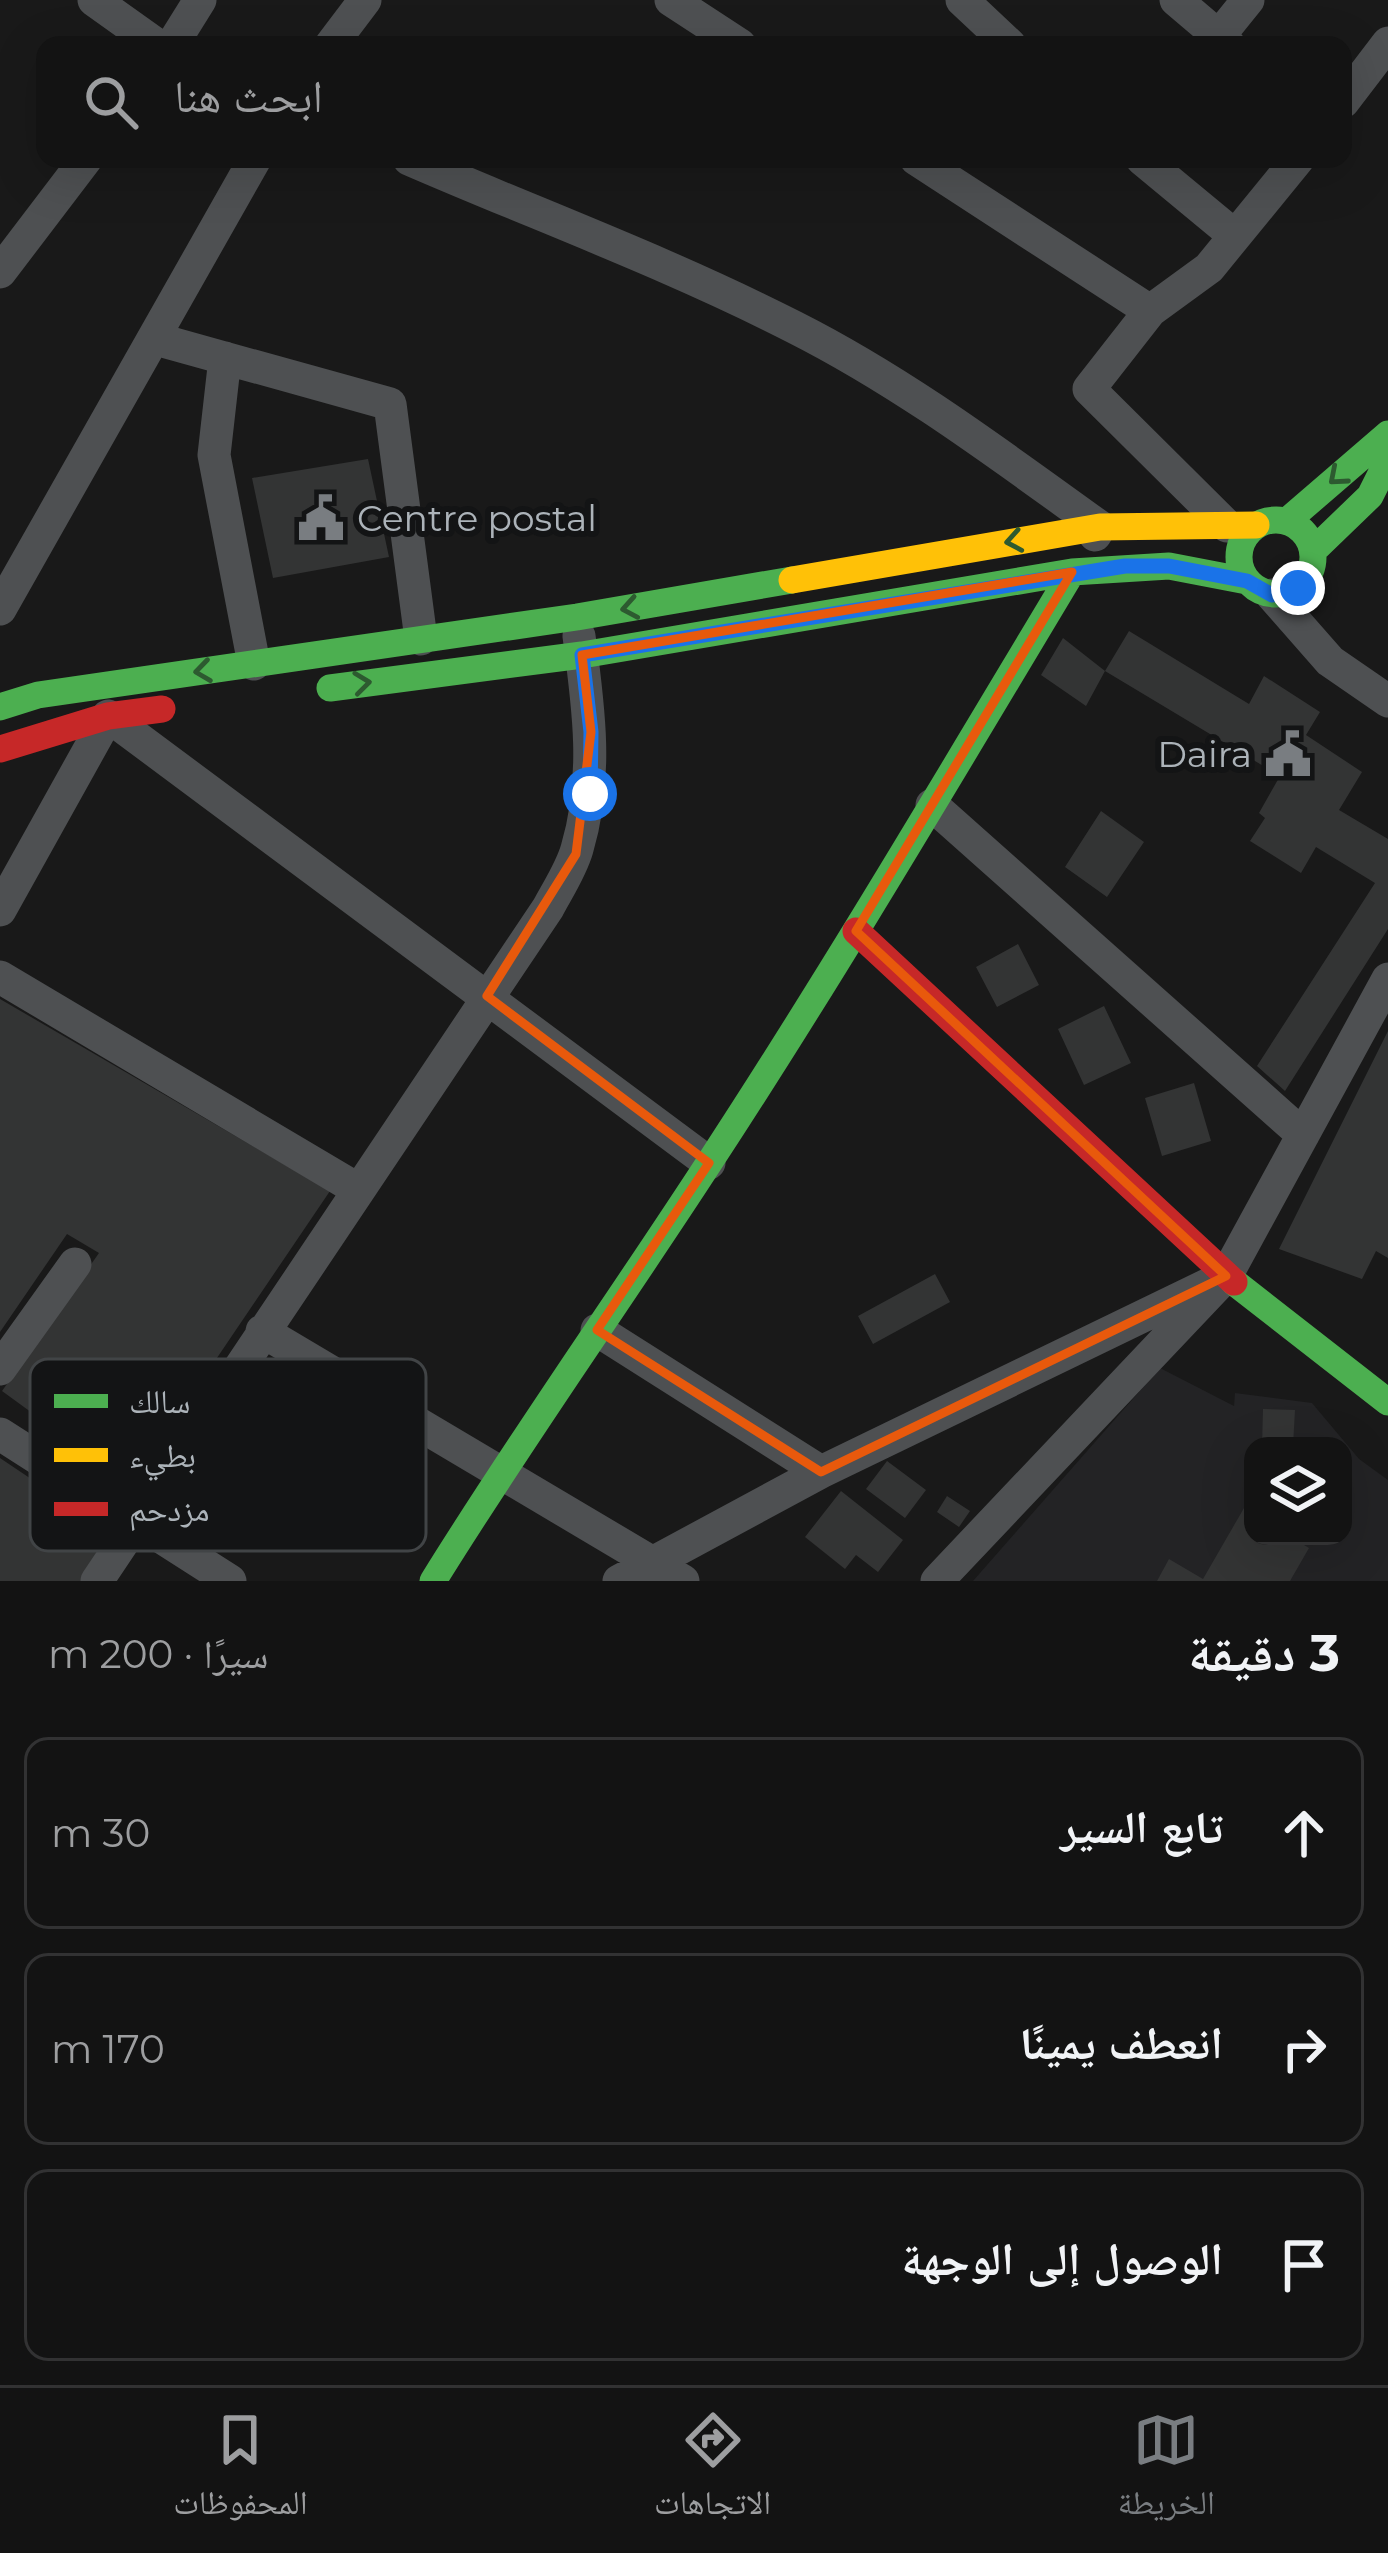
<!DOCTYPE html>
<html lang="ar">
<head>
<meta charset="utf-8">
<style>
	body { margin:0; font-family:Montserrat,"Noto Naskh Arabic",sans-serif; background:#1c1c1c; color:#f1f3f6; direction:rtl }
	.controls { position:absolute; right:36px; bottom:36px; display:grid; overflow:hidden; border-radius:24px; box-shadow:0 12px 48px #0002 }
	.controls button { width:108px; height:108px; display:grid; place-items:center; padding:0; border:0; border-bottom:3px solid #323233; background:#131313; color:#f1f3f6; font:60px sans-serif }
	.stop { position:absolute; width:36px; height:36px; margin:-27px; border:9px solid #1a73e8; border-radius:50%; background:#fff }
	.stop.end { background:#1a73e8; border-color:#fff; box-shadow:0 3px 12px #0008 }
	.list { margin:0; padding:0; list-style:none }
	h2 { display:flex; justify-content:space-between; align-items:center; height:156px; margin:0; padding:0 48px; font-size:51px }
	h2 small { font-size:39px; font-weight:400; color:#9d9ea0 }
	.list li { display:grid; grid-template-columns:78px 1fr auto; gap:36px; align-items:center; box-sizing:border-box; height:192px; margin:0 24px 24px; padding:0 24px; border:3px solid #323233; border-radius:24px }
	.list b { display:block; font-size:45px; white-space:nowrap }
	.list em { font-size:39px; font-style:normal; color:#9d9ea0 }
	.icon { flex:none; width:66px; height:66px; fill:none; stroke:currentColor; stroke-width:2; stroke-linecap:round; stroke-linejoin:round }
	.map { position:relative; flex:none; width:1388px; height:1581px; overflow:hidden; direction:ltr }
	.search { position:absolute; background:#131313; box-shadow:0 12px 48px #0002; left:36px; right:36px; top:36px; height:132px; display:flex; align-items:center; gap:30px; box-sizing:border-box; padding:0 42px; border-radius:24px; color:#9d9ea0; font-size:45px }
	.sheet { height:804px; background:#131313 }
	nav { display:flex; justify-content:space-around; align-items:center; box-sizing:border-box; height:168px; border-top:3px solid #323233; background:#131313; font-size:33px; color:#9d9ea0 }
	nav a { display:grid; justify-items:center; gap:6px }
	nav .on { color:#797d81 }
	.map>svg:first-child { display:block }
</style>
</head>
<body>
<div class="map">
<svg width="1388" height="1581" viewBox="0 0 1388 1581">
	<rect width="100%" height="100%" fill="#191919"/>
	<path fill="#232325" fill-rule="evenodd" d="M1160,1368L1234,1406L1235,1393L1312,1403L1359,1459L1388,1480V1581H973ZM1253,1446H1343V1536H1253Z"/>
	<path fill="#333434" d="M368,459L389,557L273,578L252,478Z
		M1129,631L1249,704L1264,676L1320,712L1306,735L1362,772L1339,810L1388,839V929L1285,1091L1257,1066L1375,883L1316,847L1301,873L1250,841L1265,818L1259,813L1280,776L1105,671L1086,706L1041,675L1063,638L1105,671Z
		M1101,811L1144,842L1107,897L1065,867Z
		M1018,944L1039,985L997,1007L976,967Z
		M0,999L330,1191L131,1485L2,1391L99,1253L67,1234L0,1332Z
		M1104,1006L1131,1063L1084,1085L1058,1029Z
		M1388,1031V1258L1376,1251L1362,1279L1279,1249Z
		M1194,1083L1211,1141L1162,1156L1145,1098Z
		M935,1274L950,1302L873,1344L858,1316Z
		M1263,1409L1295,1410L1293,1446H1262Z
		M0,1458L113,1534L81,1581H0Z
		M887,1461L926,1490L905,1518L866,1489Z
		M841,1491L903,1540L878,1572L856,1555L845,1569L805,1537Z
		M947,1496L970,1511L959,1527L937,1512Z
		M1244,1508L1253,1514V1536H1289L1309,1548L1290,1581H1157L1169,1559L1203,1579Z"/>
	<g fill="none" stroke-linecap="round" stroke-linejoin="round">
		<path stroke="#4e5052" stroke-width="33" d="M94,0L157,45
			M671,0L740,45
			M962,0L1010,45
			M1176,0L1229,45
			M1219,36L1248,0
			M172,45L200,0
			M331,45L365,0
			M1343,102L1388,43
			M409,159C538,215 669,263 794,327C903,382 1001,456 1100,527L1095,535
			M916,159L1150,311
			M1142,159L1235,236
			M0,272L86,159
			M156,339L390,404L421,639
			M225,358L214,455L254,664
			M1227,526L1089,389L1150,311L1209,268L1298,159
			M1272,595L1330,661L1388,701
			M0,609L255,159
			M932,805L1303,1135
			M0,910L108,716L709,1163
			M0,977L357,1189
			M597,1330L821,1472
			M262,1331L683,1581
			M0,1369L75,1264
			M0,1434L230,1581
			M97,1581L548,908C558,889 571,870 577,849C598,778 589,709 579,636
			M619,1581L821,1472L1207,1285
			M937,1581L1226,1276L1388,979"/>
		<path stroke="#4caf50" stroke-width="27" d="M1239 557a37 37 0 1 1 74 0a37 37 0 1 1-74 0Z
			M1287,521L1388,434
			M1313,551L1370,496L1388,460
			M330,688L582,655L1072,572L1169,566L1247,581
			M0,707L38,695L577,617L792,580
			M1234,1282L1388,1402
			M433,1581C521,1439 618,1303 709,1163C836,969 953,770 1072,572"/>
		<path stroke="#ffc107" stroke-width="27" d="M792,580L1100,527L1256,525"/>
		<path stroke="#c62828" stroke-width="27" d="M0,749L108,716L162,709
			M856,931L1234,1282"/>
	</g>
	<defs><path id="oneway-chevron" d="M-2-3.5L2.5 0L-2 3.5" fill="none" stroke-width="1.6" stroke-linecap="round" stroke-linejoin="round" transform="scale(3)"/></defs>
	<g stroke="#2d5a30">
		<use href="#oneway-chevron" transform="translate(1337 477) rotate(139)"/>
		<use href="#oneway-chevron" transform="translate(1014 541) rotate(170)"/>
		<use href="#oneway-chevron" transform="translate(630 608) rotate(170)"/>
		<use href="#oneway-chevron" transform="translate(203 671) rotate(172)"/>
		<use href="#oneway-chevron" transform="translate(362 683) rotate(-7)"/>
	</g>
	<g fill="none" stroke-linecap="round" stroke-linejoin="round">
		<path stroke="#1a73e8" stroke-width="15" d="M590,794L591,732L582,655L1125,566H1169L1247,581L1272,595L1298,588"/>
	</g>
	<path fill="none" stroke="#e8590c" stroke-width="9" stroke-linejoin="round" d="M1072,572L856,931L1226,1276L821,1472L597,1330L709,1163L487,996L576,854L591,732L582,655Z"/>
	<defs>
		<symbol id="civic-bare" viewBox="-9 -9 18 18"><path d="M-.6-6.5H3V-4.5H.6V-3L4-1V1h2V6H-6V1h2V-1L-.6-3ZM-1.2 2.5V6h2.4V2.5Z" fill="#797d81" stroke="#131415" stroke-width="2.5" paint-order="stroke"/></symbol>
	</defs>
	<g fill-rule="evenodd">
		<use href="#civic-bare" x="288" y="485" width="66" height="66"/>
		<use href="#civic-bare" x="1255" y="721" width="66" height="66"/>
	</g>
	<g text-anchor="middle" stroke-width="12" stroke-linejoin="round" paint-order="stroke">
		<g font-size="36" fill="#acb3b9" stroke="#131415" text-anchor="start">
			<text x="357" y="531">Centre postal</text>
			<text x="1252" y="767" text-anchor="end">Daira</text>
		</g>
	</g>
	<rect x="30" y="1359" width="396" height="192" rx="18" fill="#131415" stroke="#414446" stroke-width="3"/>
	<rect x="54" y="1394" width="54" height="14" fill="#4caf50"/>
	<rect x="54" y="1448" width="54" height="14" fill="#ffc107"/>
	<rect x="54" y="1502" width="54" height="14" fill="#c62828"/>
	<g font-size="33" fill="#acb3b9">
		<text x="129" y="1413">سالك</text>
		<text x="129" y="1467">بطيء</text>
		<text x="129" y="1521">مزدحم</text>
	</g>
</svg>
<div class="controls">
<button><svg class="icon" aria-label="layers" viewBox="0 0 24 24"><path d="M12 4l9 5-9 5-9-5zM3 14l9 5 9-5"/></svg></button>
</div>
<div class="stop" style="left:590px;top:794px"></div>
<div class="stop end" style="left:1298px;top:588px"></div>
<div class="search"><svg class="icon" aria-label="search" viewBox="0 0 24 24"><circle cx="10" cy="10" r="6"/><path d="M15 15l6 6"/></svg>ابحث هنا</div>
</div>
<section class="sheet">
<h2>3 دقيقة<small>سيرًا · 200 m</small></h2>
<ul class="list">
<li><svg class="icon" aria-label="ahead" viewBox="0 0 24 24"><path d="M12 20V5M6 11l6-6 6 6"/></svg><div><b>تابع السير</b></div><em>30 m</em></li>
<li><svg class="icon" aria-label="right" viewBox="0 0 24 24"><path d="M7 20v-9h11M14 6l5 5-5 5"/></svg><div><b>انعطف يمينًا</b></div><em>170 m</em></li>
<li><svg class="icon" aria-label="arrive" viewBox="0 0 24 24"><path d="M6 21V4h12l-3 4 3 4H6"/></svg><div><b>الوصول إلى الوجهة</b></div></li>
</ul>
</section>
<nav>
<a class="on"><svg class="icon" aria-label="map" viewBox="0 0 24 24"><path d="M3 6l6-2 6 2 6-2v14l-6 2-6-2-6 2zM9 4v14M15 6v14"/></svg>الخريطة</a>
<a><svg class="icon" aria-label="directions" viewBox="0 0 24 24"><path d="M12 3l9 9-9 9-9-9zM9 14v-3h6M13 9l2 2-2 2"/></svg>الاتجاهات</a>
<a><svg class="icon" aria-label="saved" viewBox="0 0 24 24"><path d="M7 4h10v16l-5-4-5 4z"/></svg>المحفوظات</a>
</nav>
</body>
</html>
